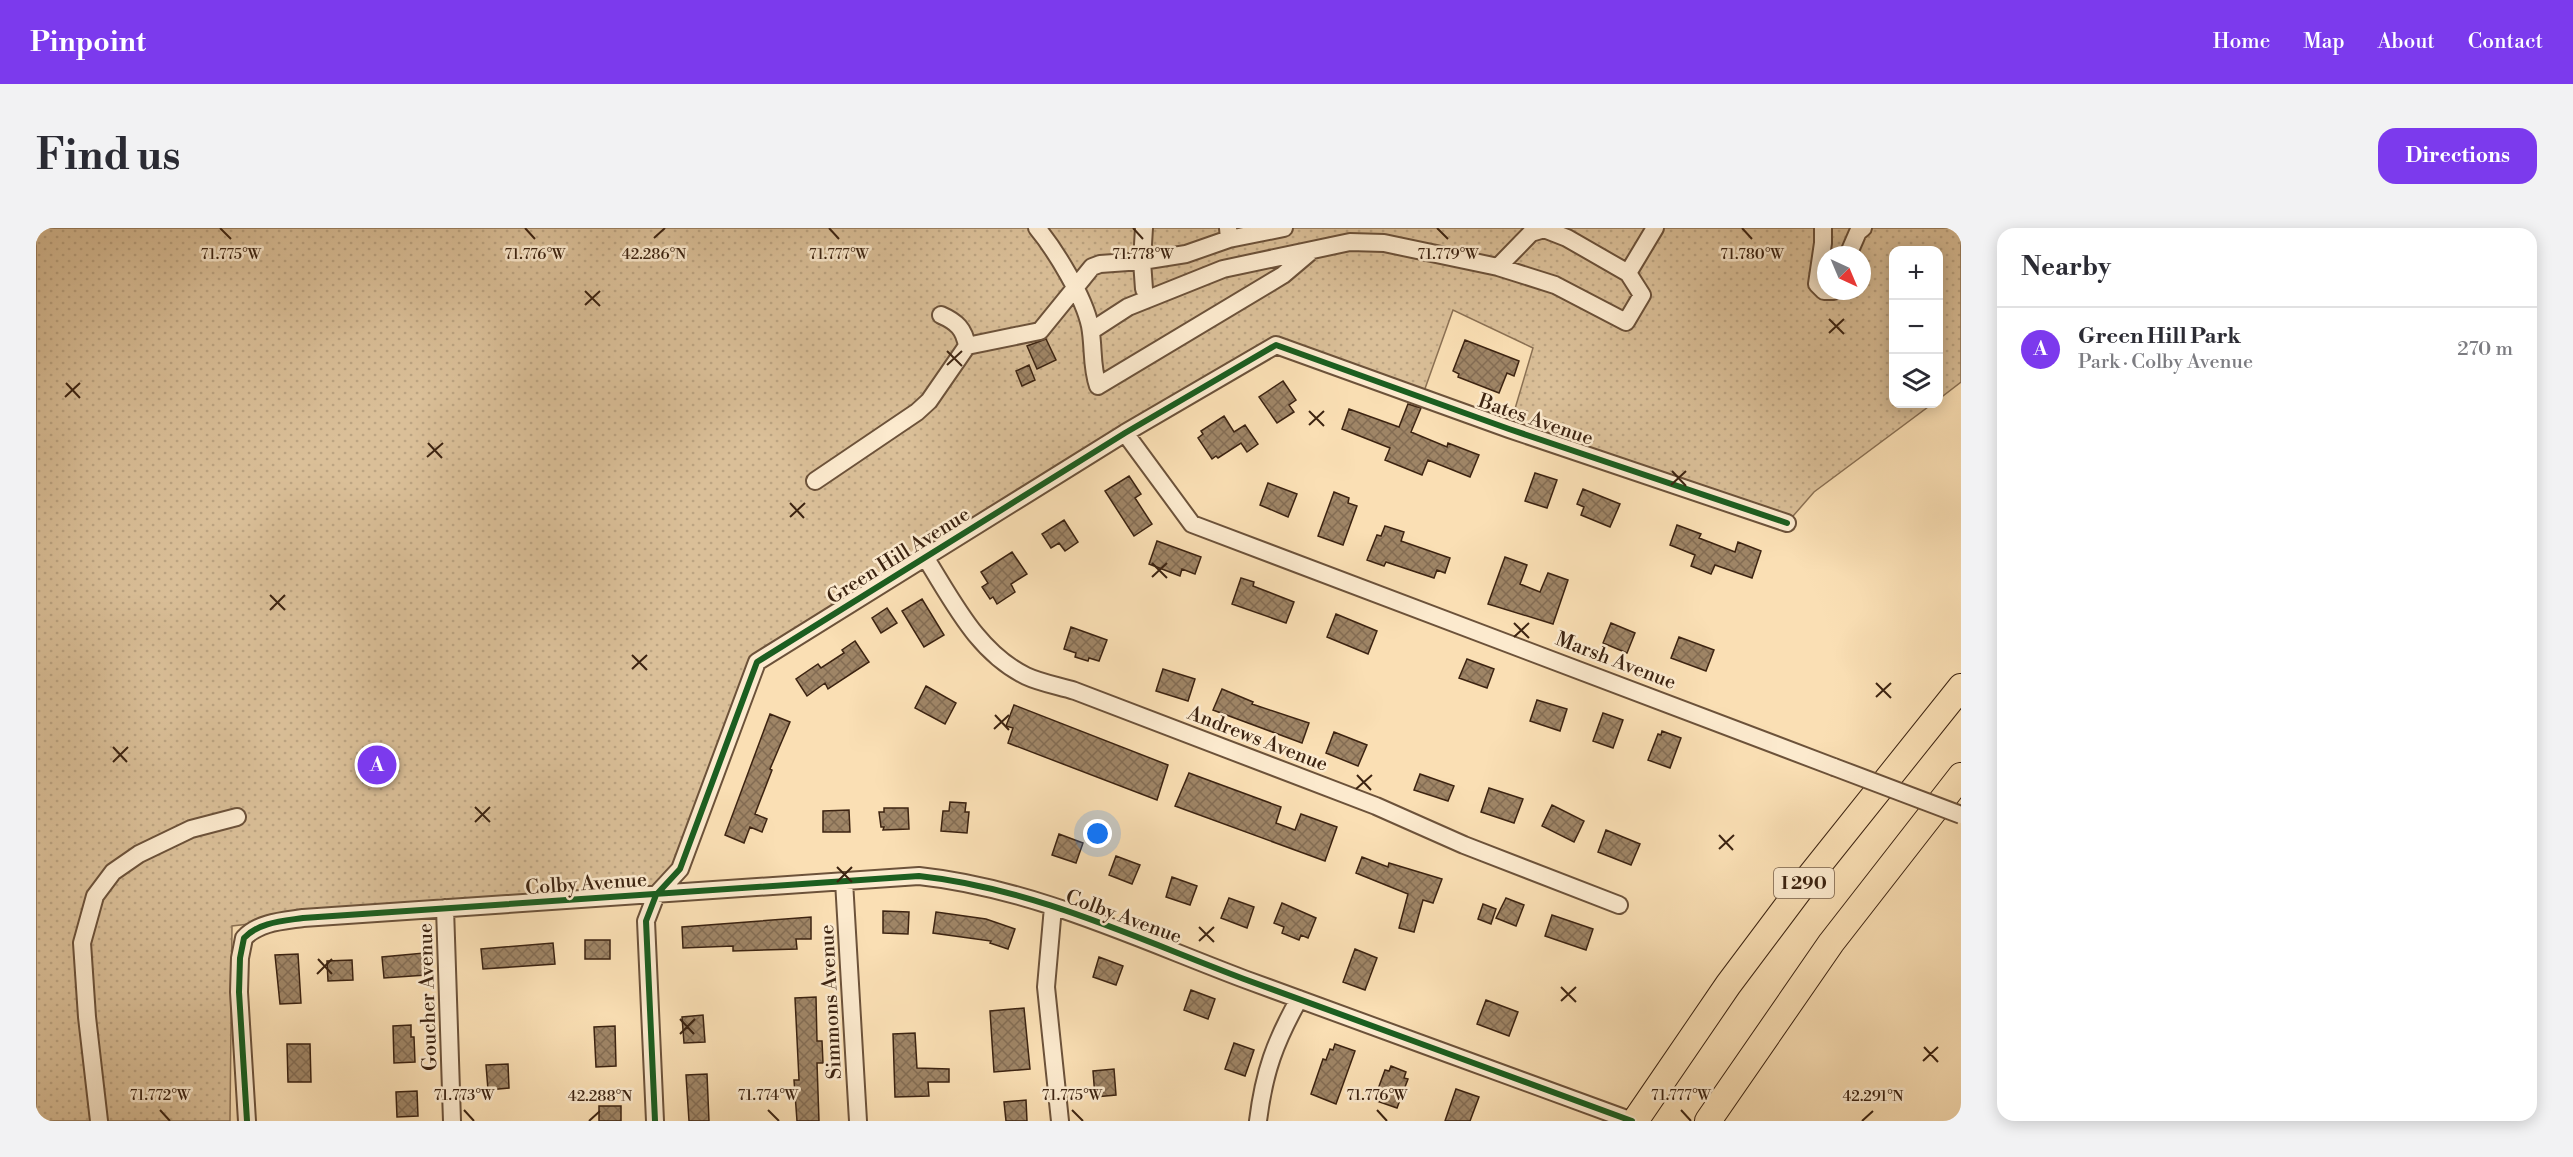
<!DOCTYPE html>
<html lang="en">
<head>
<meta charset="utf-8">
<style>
	body { margin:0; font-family:"Libre Bodoni",serif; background:#f2f2f3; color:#2b2b33 }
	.controls { position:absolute; right:18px; top:18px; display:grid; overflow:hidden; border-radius:12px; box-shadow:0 3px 15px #0003 }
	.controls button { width:54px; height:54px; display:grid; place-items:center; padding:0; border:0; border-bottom:2px solid #e1e1e2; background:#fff; color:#2b2b33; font:30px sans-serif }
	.compass { position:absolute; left:1781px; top:18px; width:54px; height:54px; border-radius:50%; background:#fff; box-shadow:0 3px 15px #0003; rotate:136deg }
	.you { position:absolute; left:1062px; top:606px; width:21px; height:21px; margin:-15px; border:4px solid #fff; border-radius:50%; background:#1a73e8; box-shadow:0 0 0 9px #1a73e833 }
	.badge { display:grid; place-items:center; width:39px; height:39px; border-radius:50%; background:#7c3aed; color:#fff; font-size:20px; font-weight:700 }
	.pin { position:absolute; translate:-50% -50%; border:3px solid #fff; box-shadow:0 2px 6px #0006 }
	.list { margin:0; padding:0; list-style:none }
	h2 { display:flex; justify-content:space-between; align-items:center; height:78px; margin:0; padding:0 24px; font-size:26px }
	h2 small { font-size:20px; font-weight:400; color:#7c7c81 }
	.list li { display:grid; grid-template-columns:39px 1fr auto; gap:18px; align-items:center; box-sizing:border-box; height:84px; padding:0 24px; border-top:2px solid #e1e1e2 }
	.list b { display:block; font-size:22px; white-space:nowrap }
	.list p { margin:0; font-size:20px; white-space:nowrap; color:#7c7c81 }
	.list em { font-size:20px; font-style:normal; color:#7c7c81 }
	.icon { flex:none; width:33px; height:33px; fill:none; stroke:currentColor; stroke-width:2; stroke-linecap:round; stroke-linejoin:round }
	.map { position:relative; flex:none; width:1925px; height:893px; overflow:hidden; border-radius:18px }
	header { display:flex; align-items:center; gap:36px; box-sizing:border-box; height:84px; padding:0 30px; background:#7c3aed; color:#fff }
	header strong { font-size:28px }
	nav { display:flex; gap:33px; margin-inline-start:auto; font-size:21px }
	.intro { display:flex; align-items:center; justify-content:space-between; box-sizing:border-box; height:144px; padding:0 36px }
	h1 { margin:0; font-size:42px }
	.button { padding:15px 27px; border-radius:18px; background:#7c3aed; color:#fff; font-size:21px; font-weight:700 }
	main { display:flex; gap:36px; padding:0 36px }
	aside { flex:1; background:#fff; border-radius:18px; box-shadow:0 3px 15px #0003 }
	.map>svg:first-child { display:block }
</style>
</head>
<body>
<header>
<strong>Pinpoint</strong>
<nav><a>Home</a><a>Map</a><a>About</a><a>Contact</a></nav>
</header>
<div class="intro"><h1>Find us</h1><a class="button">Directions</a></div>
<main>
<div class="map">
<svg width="1925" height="893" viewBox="0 0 1925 893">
	<defs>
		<pattern id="park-dots" width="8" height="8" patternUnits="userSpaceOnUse" patternTransform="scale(1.5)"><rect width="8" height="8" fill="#dabf98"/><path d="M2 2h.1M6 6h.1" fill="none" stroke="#bca482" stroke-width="1.8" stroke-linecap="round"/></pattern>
		<pattern id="building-cross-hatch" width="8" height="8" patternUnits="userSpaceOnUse" patternTransform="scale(1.5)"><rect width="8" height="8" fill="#9f8566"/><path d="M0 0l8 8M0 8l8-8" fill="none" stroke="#836c53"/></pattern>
	</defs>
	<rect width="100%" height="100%" fill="#fadfb4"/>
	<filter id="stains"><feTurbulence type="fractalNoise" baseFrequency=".00333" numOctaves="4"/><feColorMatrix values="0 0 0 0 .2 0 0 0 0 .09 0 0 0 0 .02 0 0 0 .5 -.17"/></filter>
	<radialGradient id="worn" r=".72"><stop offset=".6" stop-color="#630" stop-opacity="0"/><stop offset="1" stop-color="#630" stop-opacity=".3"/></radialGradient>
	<path fill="url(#park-dots)" stroke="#8b7154" stroke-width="1.5" fill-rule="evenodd" d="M0,0H1925V154L1903,171L1902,22H1858V176H1896L1778,264L1751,295L1473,201L1497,120L1417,82L1386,169L1240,117L721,434L644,641L620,667L267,690L196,698L194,893H0ZM1790,27H1826V63H1790Z"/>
	<path fill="url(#building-cross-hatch)" stroke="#3c2311" stroke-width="1.5" d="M1010,111L1020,132L1001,141L991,118Z
		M1429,112L1483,133L1478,148L1471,145L1463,165L1422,149L1423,146L1417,143Z
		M993,137L999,152L986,158L980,143Z
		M1247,153L1260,172L1253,177L1258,184L1241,195L1223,169Z
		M1372,176L1385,180L1375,204L1411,219L1412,215L1443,227L1434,249L1392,232L1386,247L1349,232L1354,220L1306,201L1313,181L1363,199Z
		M1188,188L1198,204L1209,197L1222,216L1211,224L1205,215L1182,230L1180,228L1176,231L1162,210L1167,206L1165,203Z
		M1499,245L1521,252L1511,280L1489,273Z
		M1093,248L1105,266L1099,270L1116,296L1098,308L1069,263Z
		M1232,255L1261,266L1252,289L1224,277Z
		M1547,261L1584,276L1574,299L1545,287L1548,279L1541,276Z
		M1298,264L1313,270L1312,275L1321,278L1307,317L1282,308Z
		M1028,292L1042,314L1029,323L1023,315L1015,320L1006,306Z
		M1641,297L1665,306L1663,310L1699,324L1702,314L1725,323L1716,350L1679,337L1675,346L1655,338L1659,327L1634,317Z
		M1349,298L1368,304L1365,313L1414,330L1409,345L1401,342L1398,350L1350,334L1348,338L1331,332L1341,307L1345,308Z
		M1121,313L1165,329L1159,346L1146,341L1144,348L1113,336Z
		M976,324L991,346L975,356L979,364L961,376L957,369L954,371L946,359L952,355L945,344Z
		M1469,329L1491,337L1484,356L1504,364L1512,345L1532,352L1517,396L1452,376Z
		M1205,350L1218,354L1217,358L1258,374L1250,395L1196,376Z
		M886,371L908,407L888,419L866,383Z
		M851,380L861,395L845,405L836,390Z
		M1300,386L1341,403L1332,426L1291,409Z
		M1575,395L1599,405L1591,425L1567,415Z
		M1035,399L1071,412L1063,433L1053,430L1052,433L1039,429L1040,425L1028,421Z
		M1643,409L1678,422L1670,443L1635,430Z
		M819,413L833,434L792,461L789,455L771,468L760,451L782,436L785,440L808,425L806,422Z
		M1431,431L1458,441L1451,460L1423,450Z
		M1127,441L1159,451L1152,473L1120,463Z
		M890,458L920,475L909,496L879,480Z
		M1186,461L1217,474L1216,476L1273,495L1266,515L1177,482Z
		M1501,472L1531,481L1524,503L1494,493Z
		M978,477L1132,537L1121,572L972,515L977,500L970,498Z
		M1567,485L1587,492L1577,520L1557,513Z
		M734,486L754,494L734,541L736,542L719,586L731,591L726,604L714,599L708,615L689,607Z
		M1626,503L1645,510L1634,540L1612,532L1622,506L1625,507Z
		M1298,504L1331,517L1322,538L1290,525Z
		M1153,545L1245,579L1240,595L1259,602L1265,586L1301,599L1289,633L1139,578Z
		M1384,546L1418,558L1412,573L1378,562Z
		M1453,560L1487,571L1478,595L1445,584Z
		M914,574L930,575L929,584H933L931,605L905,603L907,583H913Z
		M1516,577L1548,593L1538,614L1506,598Z
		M848,580H872L873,601L847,602L848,599H845L843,584H848Z
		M813,582L814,604H787V583Z
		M1570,602L1604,616L1595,637L1562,624Z
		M1023,606L1047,615L1040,635L1016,627Z
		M1080,628L1104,637L1096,656L1073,647Z
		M1326,629L1352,639L1353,635L1406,651L1397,675L1387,672L1378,704L1363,700L1372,666L1320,645Z
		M1136,649L1161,658L1154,677L1130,669Z
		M1193,670L1218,679L1211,700L1185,690Z
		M1470,670L1488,677L1480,698L1460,690Z
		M1246,675L1280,690L1272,710L1265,707L1263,712L1246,705L1248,699L1238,695Z
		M1447,676L1460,681L1455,696L1442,691Z
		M847,683L873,684L872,706L847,705Z
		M900,684L950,691L979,701L972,721L954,715L955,713L897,705Z
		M1516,687L1557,701L1550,722L1509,708Z
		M775,689V711H760L761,721L697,723V718L647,720L646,699Z
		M549,712H574V731H549Z
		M517,715L519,736L447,741L445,721Z
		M1319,721L1341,730L1329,762L1307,754Z
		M388,725L390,747L348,750L346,729Z
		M262,726L265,775L244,776L239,727Z
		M1063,729L1087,738L1080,757L1057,749Z
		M316,732L317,752L292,753L291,733Z
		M1155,762L1179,771L1172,791L1148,782Z
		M780,769L781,813H786L787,835H781L783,893H761L758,852H763L759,770Z
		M1450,772L1482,784L1473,808L1441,796Z
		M988,780L994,841L958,844L954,783Z
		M667,787L669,814L648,815L646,789Z
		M375,797V809H378L379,834L358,835L357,798Z
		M579,798L580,838L560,839L558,799Z
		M879,805L881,840L913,841V854H892L893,868L859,869L857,806Z
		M1198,815L1218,822L1209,848L1189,841Z
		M251,816H274L275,854H252Z
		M1299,816L1319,823L1300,876L1275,866L1287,831L1290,832L1294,821L1297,822Z
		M472,836L473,860L452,862L450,837Z
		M1355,838L1370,844L1368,850L1372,851L1361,880L1338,872L1349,842L1353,843Z
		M1078,841L1080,867L1059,869L1057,843Z
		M671,846L673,893H653L650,847Z
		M1420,861L1443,869L1434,893H1409Z
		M381,863L382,888L361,889L360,864Z
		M990,872L991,893H970L968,874Z
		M563,878H585V893H563Z"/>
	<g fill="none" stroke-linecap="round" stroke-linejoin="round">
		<defs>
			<path id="minor" d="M1001,0C1020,23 1048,69 1054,98C1058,119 1055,138 1062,158L1247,47L1273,25
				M1192,0L1193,11L1248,0
				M1787,0V15L1781,56L1788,63H1798
				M1812,27L1822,4L1827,0
				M1592,45L1619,0
				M1108,61L1106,33L1150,26L1193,11
				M905,87C921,94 928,101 931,118
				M1055,103L1092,79L1187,41L1314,14L1348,15L1462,39L1519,57L1590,94L1606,67L1592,45L1531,10L1508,1L1495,5L1462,39
				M1089,205L1156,296L1798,539
				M779,253L881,184L893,173L931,118L1004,103L1056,39L1064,36L1106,33L1108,0
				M889,329C917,373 941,424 990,448C1005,455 1023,458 1039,463L1340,578L1428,617L1583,677
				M808,653L822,893
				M1017,679L1010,759L1024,893
				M409,680L416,893
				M63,893L51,789L46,715L59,668L77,644L103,626L155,601L201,589
				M211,893L203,764L204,730L208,710C223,694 247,693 267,690L883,648C996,660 1102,711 1208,751C1337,799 1467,845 1596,893
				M619,893L610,693L620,667L644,641L721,434L1089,205L1240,117L1473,201L1751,295
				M1222,893C1228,844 1239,814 1263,771"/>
			<path id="highway" d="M1599,893L1692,757L1770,653L1925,459
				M1672,893L1795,715L1925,548"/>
		</defs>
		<use href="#minor" stroke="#6c523a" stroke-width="20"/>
		<use href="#highway" stroke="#3c2311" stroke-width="28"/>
		<use href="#minor" stroke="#fceace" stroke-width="16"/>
		<use href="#highway" stroke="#fadfb4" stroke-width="26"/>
		<defs>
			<path id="minor-bridge" d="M1798,539L1925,587"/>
		</defs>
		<use href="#minor-bridge" stroke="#6c523a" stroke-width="20" stroke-linecap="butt"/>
		<use href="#minor-bridge" stroke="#fceace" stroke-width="16"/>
		<defs>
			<path id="cycleway" d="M211,893L203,764L204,730L208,710C223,694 247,693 267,690L883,648C996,660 1102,711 1208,751C1337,799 1467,845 1596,893
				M619,893L610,693L620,667L644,641L721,434L1089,205L1240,117L1473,201L1751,295"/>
		</defs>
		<use href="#cycleway" stroke="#fceace" stroke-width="10"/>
		<use href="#cycleway" stroke="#1b5e20" stroke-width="6"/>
	</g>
	<path fill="none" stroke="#3c2311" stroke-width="2" d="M184,0L195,11M489,0L499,11M793,0L803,11M1097,0L1107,11M1401,0L1412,11M1706,0L1716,11M618,10L629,0M549,63L564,78M549,77L564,63M1793,91L1808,106M1793,105L1808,91M911,123L926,138M911,137L926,123M30,155L44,170M29,169L44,155M1273,183L1288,198M1273,197L1288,183M392,215L406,230M391,229L407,215M1636,243L1650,258M1635,257L1650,243M754,275L768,290M754,289L769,275M1116,335L1131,350M1116,349L1131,335M234,367L249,382M234,382L249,367M1478,395L1493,410M1478,409L1493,395M596,427L611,442M596,441L611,427M1840,455L1855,470M1840,469L1855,455M959,487L973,502M958,501L973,487M77,519L91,534M77,534L92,519M1321,547L1335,562M1320,561L1336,547M439,579L454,594M439,594L454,579M1683,607L1697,622M1683,621L1698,607M801,639L816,654M801,654L816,639M1163,699L1178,714M1163,713L1178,699M282,731L296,746M281,746L296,731M1525,759L1540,774M1525,773L1540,759M644,791L658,806M644,806L659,791M1888,819L1902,834M1887,833L1902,819M124,882L134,893M428,882L438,893M732,882L743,893M1036,882L1047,893M1341,882L1351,893M1645,882L1655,893M553,893L564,883M1826,893L1837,883"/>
	<g text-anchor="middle" stroke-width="5" stroke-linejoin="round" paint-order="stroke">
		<rect fill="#fceace" stroke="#765f4a" stroke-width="1.5" x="1738" y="640" width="60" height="30" rx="4.5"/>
		<g font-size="18" font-weight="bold" fill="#3c2311">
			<text x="1768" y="661">I 290</text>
		</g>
		<g font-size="20" fill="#3c2311" stroke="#fceace">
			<text transform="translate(1500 191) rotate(19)" y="7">Bates Avenue</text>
			<text transform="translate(862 327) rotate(-32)" y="7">Green Hill Avenue</text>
			<text transform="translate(1580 432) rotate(21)" y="7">Marsh Avenue</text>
			<text transform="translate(1222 510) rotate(21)" y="7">Andrews Avenue</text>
			<text transform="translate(550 655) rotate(-4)" y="7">Colby Avenue</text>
			<text transform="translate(1088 688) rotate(20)" y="7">Colby Avenue</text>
			<text transform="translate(391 769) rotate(-92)" y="7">Goucher Avenue</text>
			<text transform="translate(794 774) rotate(-93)" y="7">Simmons Avenue</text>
		</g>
	</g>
	<g font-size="15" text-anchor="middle" fill="#3c2311" stroke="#fceace" stroke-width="5" stroke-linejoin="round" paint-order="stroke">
		<text x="618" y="31">42.286°N</text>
		<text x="195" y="31">71.775°W</text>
		<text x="499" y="31">71.776°W</text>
		<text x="803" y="31">71.777°W</text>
		<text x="1107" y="31">71.778°W</text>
		<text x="1412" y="31">71.779°W</text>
		<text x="1716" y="31">71.780°W</text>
		<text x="124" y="872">71.772°W</text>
		<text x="428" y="872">71.773°W</text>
		<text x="732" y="872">71.774°W</text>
		<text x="1036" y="872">71.775°W</text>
		<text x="1341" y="872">71.776°W</text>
		<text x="1645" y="872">71.777°W</text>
		<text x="564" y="873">42.288°N</text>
		<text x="1837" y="873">42.291°N</text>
	</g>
	<rect width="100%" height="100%" filter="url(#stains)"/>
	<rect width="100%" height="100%" fill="url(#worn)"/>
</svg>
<div class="controls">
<button>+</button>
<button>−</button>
<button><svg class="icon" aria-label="layers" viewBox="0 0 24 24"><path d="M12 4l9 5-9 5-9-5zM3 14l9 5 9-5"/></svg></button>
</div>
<svg class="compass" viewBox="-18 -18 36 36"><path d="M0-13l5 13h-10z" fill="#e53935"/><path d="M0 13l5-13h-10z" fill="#7c7c81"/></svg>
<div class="you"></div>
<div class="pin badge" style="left:341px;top:537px">A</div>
</div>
<aside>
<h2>Nearby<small></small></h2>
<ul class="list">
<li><span class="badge">A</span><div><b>Green Hill Park</b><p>Park · Colby Avenue</p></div><em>270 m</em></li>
</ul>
</aside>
</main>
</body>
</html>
